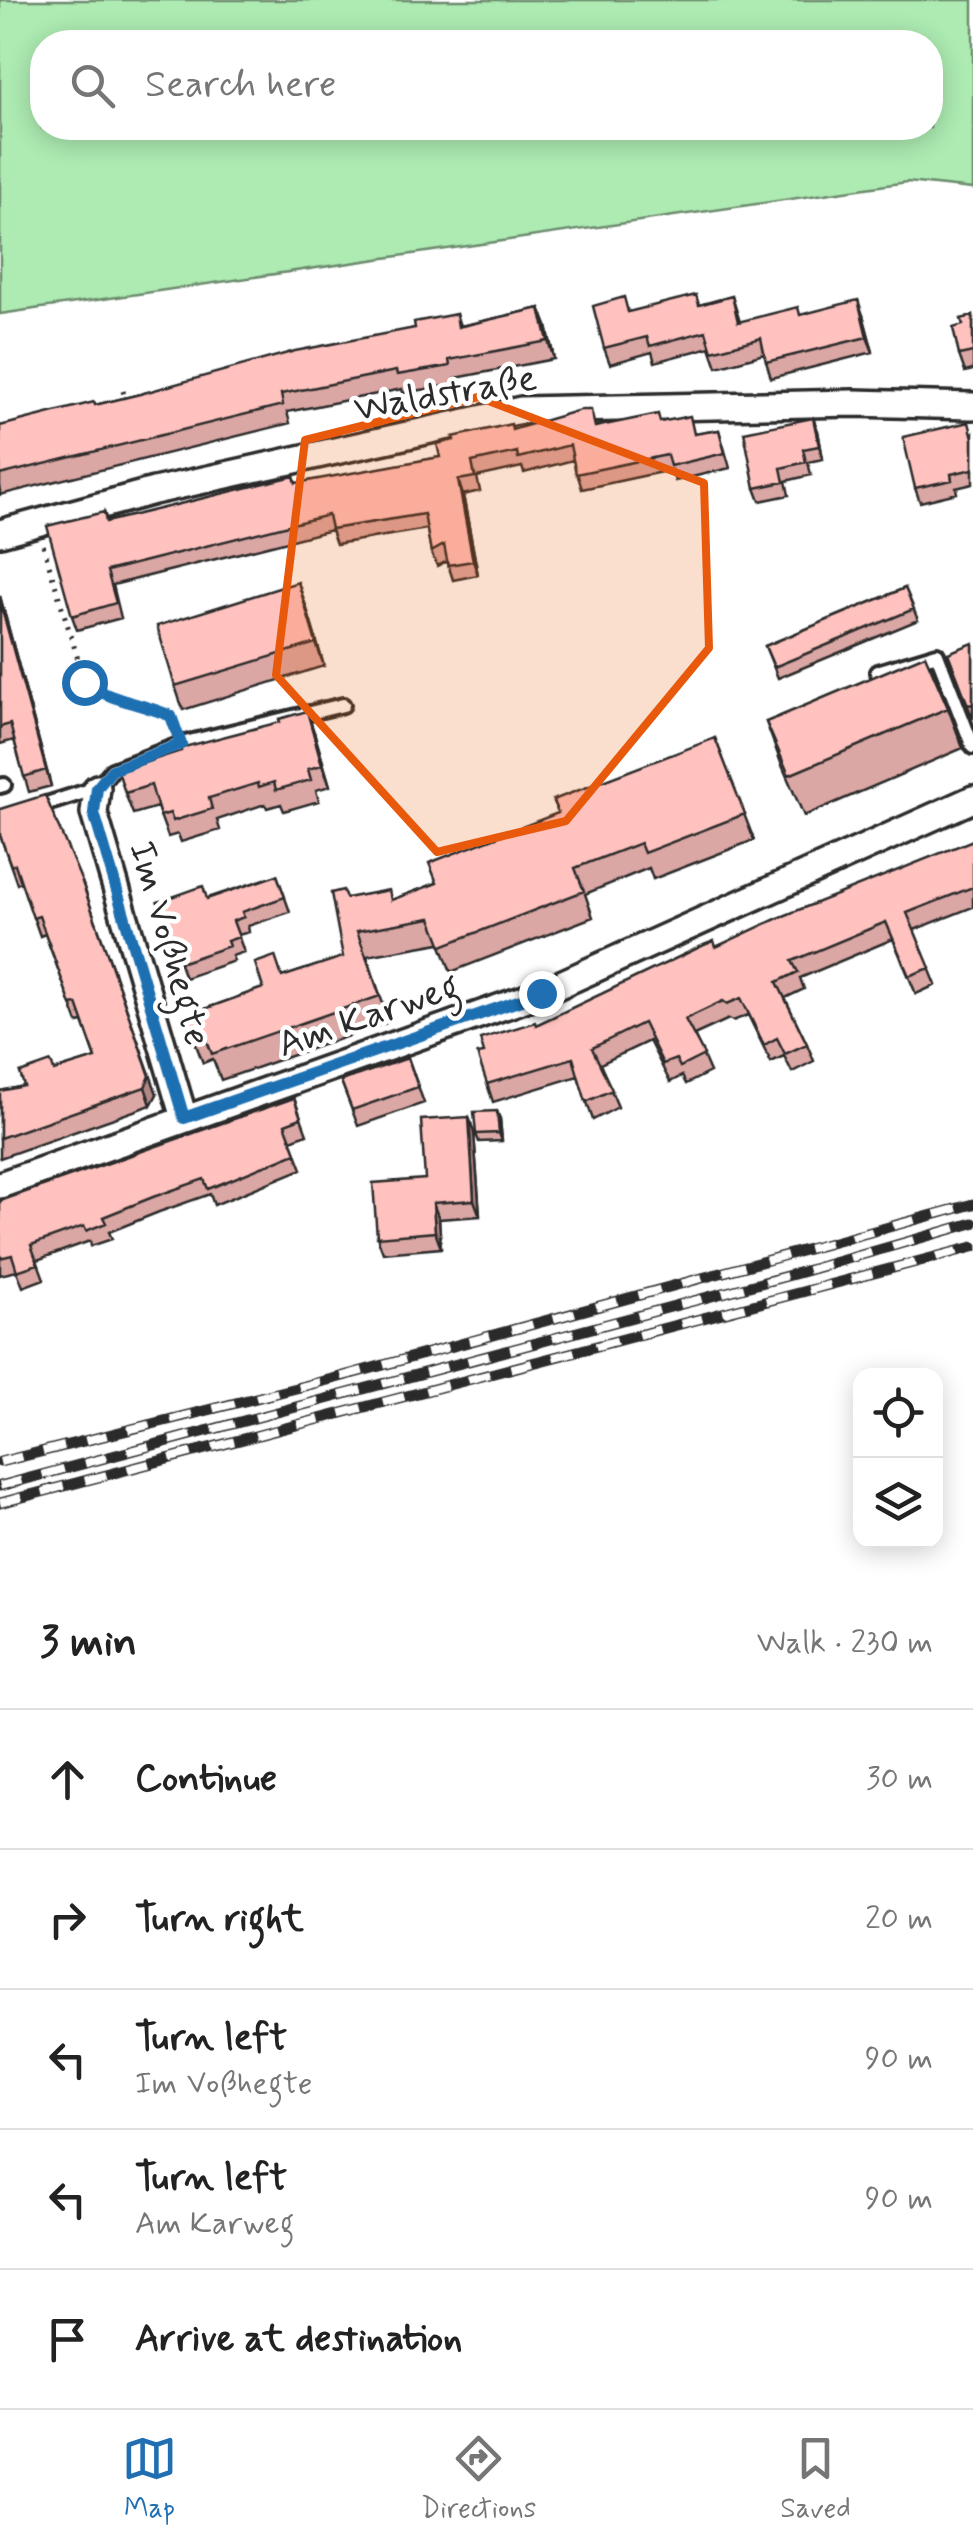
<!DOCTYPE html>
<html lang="en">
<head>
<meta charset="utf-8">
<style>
	body { margin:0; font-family:Mynerve,sans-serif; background:#f6f6f6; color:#222 }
	.controls { position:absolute; right:30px; bottom:30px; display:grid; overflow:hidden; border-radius:20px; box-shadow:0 5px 25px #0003 }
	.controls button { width:90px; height:90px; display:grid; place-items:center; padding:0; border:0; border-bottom:2px solid #e0e0e0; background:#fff; color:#222; font:50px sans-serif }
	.stop { position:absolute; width:30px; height:30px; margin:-22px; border:8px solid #1f6fb2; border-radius:50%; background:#fff }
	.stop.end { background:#1f6fb2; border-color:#fff; box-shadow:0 2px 10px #0008 }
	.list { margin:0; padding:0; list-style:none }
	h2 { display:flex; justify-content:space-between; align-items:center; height:130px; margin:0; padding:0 40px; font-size:42px }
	h2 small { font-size:32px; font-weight:400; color:#767676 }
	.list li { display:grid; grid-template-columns:65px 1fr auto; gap:30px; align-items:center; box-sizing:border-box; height:140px; padding:0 40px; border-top:2px solid #e0e0e0 }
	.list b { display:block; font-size:38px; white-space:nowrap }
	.list p { margin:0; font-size:32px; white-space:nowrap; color:#767676 }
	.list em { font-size:32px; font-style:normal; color:#767676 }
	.icon { flex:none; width:55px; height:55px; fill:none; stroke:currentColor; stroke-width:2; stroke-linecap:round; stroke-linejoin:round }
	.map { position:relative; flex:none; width:973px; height:1578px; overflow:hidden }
	.search { position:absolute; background:#fff; box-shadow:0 5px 25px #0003; left:30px; right:30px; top:30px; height:110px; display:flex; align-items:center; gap:25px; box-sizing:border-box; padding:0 35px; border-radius:40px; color:#767676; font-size:38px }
	.sheet { height:830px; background:#fff }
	nav { display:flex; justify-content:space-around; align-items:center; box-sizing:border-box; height:140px; border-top:2px solid #e0e0e0; background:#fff; font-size:28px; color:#767676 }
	nav a { display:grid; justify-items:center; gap:5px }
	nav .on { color:#1f6fb2 }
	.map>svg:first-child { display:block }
</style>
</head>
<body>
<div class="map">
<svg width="973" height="1578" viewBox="0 0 973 1578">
	<rect width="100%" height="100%" fill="#fff"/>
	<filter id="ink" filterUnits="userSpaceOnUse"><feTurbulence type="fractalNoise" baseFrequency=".01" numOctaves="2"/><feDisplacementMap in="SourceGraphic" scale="20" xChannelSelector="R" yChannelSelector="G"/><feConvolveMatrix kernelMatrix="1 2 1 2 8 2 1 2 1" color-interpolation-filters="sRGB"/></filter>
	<g filter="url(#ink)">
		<path fill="#adebb2" stroke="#6c8b6e" stroke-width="2.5" fill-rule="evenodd" d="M0,0H973V189L907,182L0,314ZM42,42H930V128H42Z"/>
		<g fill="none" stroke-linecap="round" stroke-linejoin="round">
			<defs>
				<path id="lane" d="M877,672L937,654L973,747
					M0,786L4,785
					M37,807L97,788L112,770L181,744L343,705"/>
				<path id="street" d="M0,533L154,491L521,410L853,403L973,406
					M97,788L94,813L184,1118
					M0,1185L541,993L973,799"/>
			</defs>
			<use href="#lane" stroke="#2b2b2b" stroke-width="20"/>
			<use href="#street" stroke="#2b2b2b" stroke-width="32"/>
			<path stroke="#2b2b2b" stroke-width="5" stroke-dasharray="2.5 8" stroke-linecap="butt" d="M123,391L126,402
				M43,545L85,682C110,701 142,703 171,716L175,727"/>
			<use href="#lane" stroke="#fff" stroke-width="12"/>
			<use href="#street" stroke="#fff" stroke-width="25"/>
			<defs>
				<path id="rail" d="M0,1462L336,1378L973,1204
					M0,1486L798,1273L973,1223
					M0,1503L973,1247"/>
			</defs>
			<use href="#rail" stroke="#2b2b2b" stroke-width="11"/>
			<use href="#rail" stroke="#fff" stroke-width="8" stroke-dasharray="22" stroke-linecap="butt"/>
		</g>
		<path fill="#dba7a4" stroke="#2b2b2b" stroke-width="2.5" d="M732,296L740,322L801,315H863L873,352L771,378L764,354L717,367L710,347L655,362L652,352L610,364L604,348L629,312L700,305Z
			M540,308L547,326L554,359L456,378L457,384L403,393L402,389L287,412L290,423L0,495V426L95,405L415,328L456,314L460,326Z
			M973,316V370L965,372L959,355L963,325Z
			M813,418L818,431L823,459L808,462L811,475L786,481L789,495L760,501L755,488Z
			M661,422L696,434L719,430L730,468L675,481L671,470L582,489L573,460L524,473L522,467L477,477L480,491L463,495L478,575L453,580L447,561L437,566L431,552L427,529L336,544L331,530L113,585L121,618L77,630L72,616L104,512L107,521L440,457L513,430Z
			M973,433V484L956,488L957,493L920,502L915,488Z
			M905,588L918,620L778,678L765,646Z
			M0,596L51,786L29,792L14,740L0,744Z
			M306,606L324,666L183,710L175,686Z
			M973,643V719L961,688Z
			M948,708L963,748L804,816L781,763L766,722Z
			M314,732L330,786L316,790L319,801L284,811L281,804L267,808L265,804L217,820L220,830L181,842L178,834L168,837L157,807L133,814L125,793Z
			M715,738L754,840L653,879L649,868L585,894L593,917L451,972L440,943L367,956L389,1022L221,1080L213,1059L203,1063L185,1016L263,988L282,977L343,957L346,898L393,900L436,883L558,813Z
			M0,835L157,1094L151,1105L0,1158V1091L24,1086L54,1071L96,1058L83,1022L78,1023L45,934L40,936L21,882L17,884Z
			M973,840V907L914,930L936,985L916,994L893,939L800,978L804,989L785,998L807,1044L814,1061L792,1072L784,1056L771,1062L748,1015L733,1021L729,1019L694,1035L710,1072L686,1084L682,1076L670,1082L649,1041L600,1064L618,1107L593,1120L578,1076L493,1102L487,1084L536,1025L716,947Z
			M277,875L290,912L248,926L249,932L238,935L244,952L232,956L234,961L185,978L158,902L208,898Z
			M408,1058L424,1103L358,1126L341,1081Z
			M294,1098L307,1134L291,1140L302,1169L214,1205L210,1194L159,1212L109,1232L112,1239L91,1246L90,1241L37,1260L44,1279L23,1287L17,1271L0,1275V1201Z
			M469,1117L474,1133L480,1216L439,1219L441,1248L383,1253L377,1237L425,1179Z
			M500,1119L502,1141L479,1142L476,1134Z"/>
		<path fill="#b28886" stroke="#2b2b2b" stroke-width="2.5" d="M858,300L863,315L873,352L867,337Z
			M540,308L547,326L554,359L548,341Z
			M813,418L818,431L823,459L819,446Z
			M458,480L463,495L478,575L473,561Z
			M298,582L306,606L324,666L316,643Z
			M0,596L51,786L46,770L0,602Z
			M307,711L314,732L330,786L322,765Z
			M82,882L157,1094L151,1105L145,1087Z
			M497,1111L500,1119L502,1141L499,1133Z
			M469,1117L474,1133L480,1216L474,1200Z
			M433,1203L439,1219L441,1248L435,1232Z"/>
		<path fill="#ffc2bf" stroke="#2b2b2b" stroke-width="2.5" d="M696,295L699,305L732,296L738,322L798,307L800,315L858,300L867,337L766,362L761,338L712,351L706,331L650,346L647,337L604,348L593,306L624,297L628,312Z
			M540,308L548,341L449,360L450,366L397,375L396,371L281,394L283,405L0,475V426L94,402L95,405L140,394L295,351L415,328L414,322L456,314L458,327Z
			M973,316V352L959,355L953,328L963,325L961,319Z
			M580,410H591L595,427L658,414L660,422L690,416L694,434L719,430L725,453L670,466L667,455L576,474L570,445L518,458L517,452L472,462L475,477L458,480L473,561L448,565L444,545L431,552L424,514L331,529L328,515L107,571L116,603L72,616L47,526L104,512L106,522L294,476L296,483L440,457L437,444L454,440L453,437L511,424L512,430Z
			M813,418L819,446L803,449L806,462L781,468L784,482L755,488L744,432Z
			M969,422L973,438V469L951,474L952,480L915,488L903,437Z
			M298,582L316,643L175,686L157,626Z
			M905,588L914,609L774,667L765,646Z
			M0,602L46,770L24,777L10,724L0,727Z
			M973,643V704L968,705L948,653Z
			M925,655L948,708L789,775L766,722Z
			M307,711L322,765L308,769L311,780L276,790L274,782L259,787L258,783L209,798L212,809L173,821L170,813L160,816L151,785L125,793L118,771L181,751L180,748L280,722L279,719Z
			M715,738L745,814L644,853L640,843L575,868L584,891L442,946L431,918L357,931L380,996L212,1054L204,1033L193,1037L185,1016L263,988L255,963L275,956L282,977L343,957L331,893L343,890L346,898L389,890L391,900L437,883L429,863L558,813L553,800Z
			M45,795L82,882L150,1076L145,1087L0,1138V1091L24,1086L20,1073L51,1062L54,1071L96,1058L77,1004L71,1005L39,916L33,918L15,864L11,866L0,835V809Z
			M973,840V887L907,913L930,968L909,976L886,922L792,961L798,972L777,982L807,1044L785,1054L777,1038L764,1045L741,998L727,1004L723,1001L685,1019L704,1055L680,1067L676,1059L663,1064L643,1023L592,1048L612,1090L586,1102L573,1058L487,1084L477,1054L484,1053L480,1039L535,1022L536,1025L704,945L714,941L716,947L776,919Z
			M277,875L285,897L242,912L244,917L233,921L239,937L227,941L229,946L180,963L158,902L203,886L207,899Z
			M408,1058L418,1087L352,1110L341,1081Z
			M294,1098L301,1118L285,1124L296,1153L208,1189L204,1179L153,1197L103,1217L106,1223L86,1231L84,1226L31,1245L38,1264L17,1271L12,1255L0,1258V1201Z
			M497,1111L499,1133L476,1134L474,1112Z
			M469,1117L474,1200L433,1203L435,1232L377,1237L373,1183L425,1179L421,1120Z"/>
	</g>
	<g fill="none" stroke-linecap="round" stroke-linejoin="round" filter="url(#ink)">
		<path stroke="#1f6fb2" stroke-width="12" d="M84,682C110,701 142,703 171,716L181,744L112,770L97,788L94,813L184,1118L541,993"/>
	</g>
	<path fill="#e8590c" fill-opacity="0.2" stroke="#e8590c" stroke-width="8" stroke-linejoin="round" d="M478,397L704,483L709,648L566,821L437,852L276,675L305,440Z"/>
	<g text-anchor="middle" stroke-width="9" stroke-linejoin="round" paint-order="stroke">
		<g font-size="38" fill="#2b2b2b" stroke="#fff">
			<text transform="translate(445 392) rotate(-10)" y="13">Waldstraße</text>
			<text transform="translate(171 943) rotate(74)" y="13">Im Voßhegte</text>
			<text transform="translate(368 1014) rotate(-19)" y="13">Am Karweg</text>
		</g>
	</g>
</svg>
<div class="controls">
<button><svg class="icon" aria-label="locate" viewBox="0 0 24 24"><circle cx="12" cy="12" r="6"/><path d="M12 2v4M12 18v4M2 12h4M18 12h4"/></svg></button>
<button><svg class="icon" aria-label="layers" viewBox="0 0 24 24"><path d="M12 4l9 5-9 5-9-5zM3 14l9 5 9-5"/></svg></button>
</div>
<div class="stop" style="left:84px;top:682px"></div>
<div class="stop end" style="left:541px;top:993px"></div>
<div class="search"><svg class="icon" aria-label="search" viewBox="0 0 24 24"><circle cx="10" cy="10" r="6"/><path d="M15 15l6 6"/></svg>Search here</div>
</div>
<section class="sheet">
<h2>3 min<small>Walk · 230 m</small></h2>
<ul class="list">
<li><svg class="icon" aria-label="ahead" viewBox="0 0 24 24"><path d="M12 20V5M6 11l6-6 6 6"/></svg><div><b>Continue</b></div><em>30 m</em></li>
<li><svg class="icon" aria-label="right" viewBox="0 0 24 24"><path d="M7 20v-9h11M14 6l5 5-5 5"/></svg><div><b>Turn right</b></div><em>20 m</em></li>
<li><svg class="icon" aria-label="left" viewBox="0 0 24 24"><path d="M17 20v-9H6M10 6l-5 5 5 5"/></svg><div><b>Turn left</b><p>Im Voßhegte</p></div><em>90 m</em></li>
<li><svg class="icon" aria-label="left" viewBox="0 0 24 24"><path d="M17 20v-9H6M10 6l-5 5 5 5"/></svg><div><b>Turn left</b><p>Am Karweg</p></div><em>90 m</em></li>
<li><svg class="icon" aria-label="arrive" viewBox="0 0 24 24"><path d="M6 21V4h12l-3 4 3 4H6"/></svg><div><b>Arrive at destination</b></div></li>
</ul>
</section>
<nav>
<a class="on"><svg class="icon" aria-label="map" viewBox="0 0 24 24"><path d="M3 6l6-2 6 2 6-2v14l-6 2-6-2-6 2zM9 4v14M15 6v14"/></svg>Map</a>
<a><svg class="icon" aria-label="directions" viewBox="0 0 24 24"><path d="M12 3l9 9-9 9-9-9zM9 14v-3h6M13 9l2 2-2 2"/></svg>Directions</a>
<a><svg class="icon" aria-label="saved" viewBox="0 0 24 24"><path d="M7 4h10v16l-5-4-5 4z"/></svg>Saved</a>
</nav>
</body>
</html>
